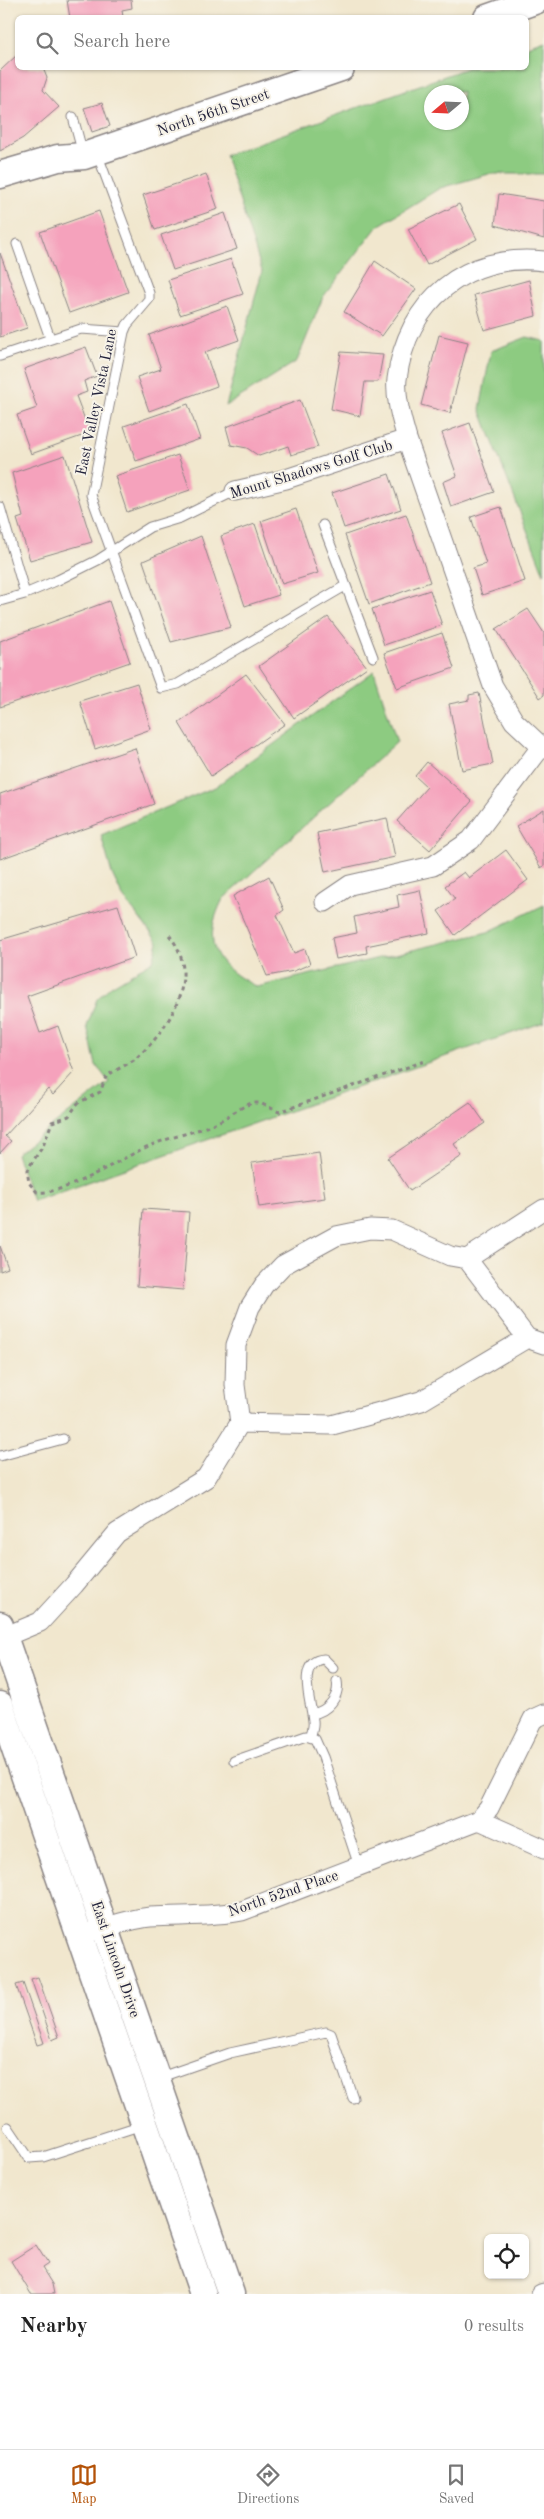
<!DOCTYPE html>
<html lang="en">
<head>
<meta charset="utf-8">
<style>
	body { margin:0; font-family:"Old Standard TT",serif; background:#f6f6f6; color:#222 }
	.controls { position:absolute; right:15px; bottom:15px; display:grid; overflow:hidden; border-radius:8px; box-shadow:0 1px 4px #0004 }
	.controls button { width:45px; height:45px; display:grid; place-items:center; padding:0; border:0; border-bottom:1px solid #e0e0e0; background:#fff; color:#222; font:25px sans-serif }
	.compass { position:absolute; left:424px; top:85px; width:45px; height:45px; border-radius:50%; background:#fff; box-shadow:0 1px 4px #0004; rotate:251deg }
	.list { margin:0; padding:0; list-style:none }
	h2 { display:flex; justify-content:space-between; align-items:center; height:65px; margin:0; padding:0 20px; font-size:21px }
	h2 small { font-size:16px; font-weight:400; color:#767676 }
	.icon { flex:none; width:28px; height:28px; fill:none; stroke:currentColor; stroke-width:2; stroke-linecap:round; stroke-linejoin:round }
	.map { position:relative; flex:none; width:544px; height:2294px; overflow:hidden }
	.search { position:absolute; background:#fff; box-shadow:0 1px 4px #0004; left:15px; right:15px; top:15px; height:55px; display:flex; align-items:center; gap:12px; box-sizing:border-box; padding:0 18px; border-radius:8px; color:#767676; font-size:19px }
	.sheet { height:155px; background:#fff }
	nav { display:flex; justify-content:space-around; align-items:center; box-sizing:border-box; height:70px; border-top:1px solid #e0e0e0; background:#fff; font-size:14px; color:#767676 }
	nav a { display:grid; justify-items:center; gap:2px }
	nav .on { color:#b45309 }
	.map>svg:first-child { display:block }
</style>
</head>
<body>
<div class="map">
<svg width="544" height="2294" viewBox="0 0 544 2294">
	<rect width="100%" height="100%" fill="#f7f3e8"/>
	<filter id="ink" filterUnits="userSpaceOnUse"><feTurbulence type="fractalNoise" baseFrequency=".02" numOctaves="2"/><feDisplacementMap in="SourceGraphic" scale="10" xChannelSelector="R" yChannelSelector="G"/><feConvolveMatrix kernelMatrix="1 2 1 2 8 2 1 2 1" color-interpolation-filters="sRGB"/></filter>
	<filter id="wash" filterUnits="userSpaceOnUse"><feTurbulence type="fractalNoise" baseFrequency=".0096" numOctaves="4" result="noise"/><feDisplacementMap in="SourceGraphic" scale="20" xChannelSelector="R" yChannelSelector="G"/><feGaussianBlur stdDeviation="1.12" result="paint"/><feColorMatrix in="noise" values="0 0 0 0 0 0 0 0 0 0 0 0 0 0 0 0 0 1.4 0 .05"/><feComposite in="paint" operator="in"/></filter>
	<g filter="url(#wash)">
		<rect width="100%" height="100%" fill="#f1e7ce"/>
		<path fill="#8dcb81" stroke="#58765e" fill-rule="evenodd" d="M544,40V174H489L440,188L378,226L323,297L297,361L226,406L262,271L225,155L467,68H526L527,46ZM432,92H462V122H432Z
			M527,337L544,341V574L480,409L491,351Z
			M374,671L397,742L223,899C200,944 216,966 257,987L488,932L544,905V1022L33,1201L16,1154L109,1082L96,1065L87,1026L97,999L111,986L153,961L158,942L123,897L112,874L101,835L215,787Z"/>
		<g id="blocks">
			<path fill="#f5a2bc" d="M67,0H131L132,8L122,10L123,17L121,18H70Z
				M18,54V68H43L47,78L43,90L59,107L23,138L0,151V71Z
				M102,103L110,126L92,132L84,108Z
				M206,174L218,209L155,230L143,195Z
				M499,194L544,201V239L495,225Z
				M459,204L477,239L427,265L408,229Z
				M99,211L128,292L69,313L40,232Z
				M225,213L237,249L173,270L161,235Z
				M0,253L27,328L0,337Z
				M231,259L243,294L180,315L168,280Z
				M375,261L416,289L382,336L344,312Z
				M529,280L536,316L484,330L474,295Z
				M227,306L239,340L205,352L217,386L149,411L137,377L161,369L149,335Z
				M439,335L468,342L450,413L421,405Z
				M86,347L97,376L84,381L87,392L76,396L90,433L31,454L17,415L37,408L24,369Z
				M341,352L383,355L378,382H365L360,416L331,409Z
				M300,400L318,447L291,455L288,446L259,456L247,448L231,445L226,427Z
				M188,404L200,439L136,461L124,426Z
				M470,423L494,492L451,507L443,482L457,476L442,433Z
				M65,455L92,542L30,560L17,519L23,517L12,473Z
				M178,455L190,490L127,512L115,476Z
				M389,474L401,509L344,528L332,493Z
				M501,507L525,581L482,595L473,568L486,564L471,517Z
				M296,509L318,573L282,584L261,521Z
				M406,514L430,582L369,604L345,535Z
				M255,524L279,595L245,606L221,536Z
				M201,536L231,627L171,642L143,561Z
				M430,590L442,625L384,645L372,609Z
				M109,601L130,662L0,707V641Z
				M528,609L544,633V695L540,698L496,629Z
				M328,617L367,667L294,718L259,666Z
				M442,633L454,668L397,688L384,653Z
				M246,674L285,724L211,776L179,723Z
				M137,683L151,729L95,749L80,701Z
				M479,693L493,764L462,770L449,704L469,700V695Z
				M135,748L154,804L0,859V794Z
				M427,762L472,801L430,850L397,821L427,787L415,776Z
				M544,809V866L541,868L516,826Z
				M387,818L395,857L325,872L317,833Z
				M506,850L528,880L455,935L438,911L455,899L445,886L464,872L469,878Z
				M269,876L284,910L277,915L294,953L305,949L310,964L294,971L267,976L233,896Z
				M420,890L429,933L366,946L367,953L336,959L332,938L357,933L354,917L399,907L397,895Z
				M118,905L135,957L27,996L40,1033L58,1026L74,1072L53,1095L48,1089L5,1136L11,1141L0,1153V940Z
				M470,1102L485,1123L454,1144L462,1156L410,1191L388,1158Z
				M319,1153L325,1198L259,1207L252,1163Z
				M143,1209L189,1212L183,1290L137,1286Z
				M0,1246L8,1268L0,1271Z
				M38,1977L59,2037L52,2040L31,1979Z
				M23,1983L44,2043L37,2045L16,1985Z
				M36,2245L48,2264L42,2268L52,2284L54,2294H31L11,2261Z"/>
		</g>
	</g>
	<g filter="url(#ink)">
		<use href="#blocks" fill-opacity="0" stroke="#8a8484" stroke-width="1"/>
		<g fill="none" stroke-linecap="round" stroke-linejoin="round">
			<defs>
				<path id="lane" d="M73,117L83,154
					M97,153L149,293V299L127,325L124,332L91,495L161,688L178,684L345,586
					M17,244L50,338
					M0,356L81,329L124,332
					M0,507L25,594
					M323,525L373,657
					M0,601L25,594L58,580L98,560L150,527L180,518L235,491
					M0,1456L63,1439
					M312,1714C328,1711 340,1697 337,1681
					M310,1737C312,1732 314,1727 313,1721C312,1704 295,1661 324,1659L333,1668
					M234,1761L306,1736L315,1739L323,1757L359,1866
					M158,2078L230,2053L326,2032L331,2034L353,2098
					M8,2127L29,2158L43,2157L142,2125"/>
				<path id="street" d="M544,261C466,252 407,301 397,379C395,398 402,421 407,439L493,686L514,721L544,749
					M235,491L286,479L407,439
					M325,902L350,885L433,866L471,840L541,747
					M467,1259L527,1338
					M240,1423L332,1425L421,1401L527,1338L544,1344
					M4,1637L40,1622L74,1585L117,1533L206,1478L240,1423L235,1385L236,1345L250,1307L264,1285L283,1265L336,1236L370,1229L392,1230L450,1256L467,1259L544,1209
					M479,1820L544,1849
					M94,1931C113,1925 131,1919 150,1917C181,1915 211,1917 242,1911L479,1820L489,1808L533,1719L544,1714
					M541,2294L544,2293"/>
				<path id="secondary" d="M487,18L537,0
					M0,175L58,158L84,156L341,68
					M0,1625L231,2294
					M0,1705L203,2294"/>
			</defs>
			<use href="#lane" stroke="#8a8484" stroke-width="11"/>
			<use href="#street" stroke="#8a8484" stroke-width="21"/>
			<use href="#secondary" stroke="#8a8484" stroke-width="29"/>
			<path stroke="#8a8484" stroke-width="3" stroke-dasharray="4 4" stroke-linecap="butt" d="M169,935C203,975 169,1031 135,1059C129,1064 109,1073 106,1077C104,1081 102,1088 100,1092L78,1103L69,1116L52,1122L43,1146L27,1170L29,1183L37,1192C66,1196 125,1155 154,1144C171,1137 191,1133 208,1126C224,1121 237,1108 252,1103H260L279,1112L425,1061"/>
			<use href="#lane" stroke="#fff" stroke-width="9"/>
			<use href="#street" stroke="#fff" stroke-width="19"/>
			<use href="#secondary" stroke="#fff" stroke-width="26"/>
		</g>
	</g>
	<g text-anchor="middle" stroke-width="4" stroke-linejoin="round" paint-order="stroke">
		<g font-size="15" fill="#22223b" stroke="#f7f3e8">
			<text transform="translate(213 112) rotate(-19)" y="5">North 56th Street</text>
			<text transform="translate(96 402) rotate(-78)" y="5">East Valley Vista Lane</text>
			<text transform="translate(311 469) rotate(-17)" y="5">Mount Shadows Golf Club</text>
			<text transform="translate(283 1893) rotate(-19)" y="5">North 52nd Place</text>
			<text transform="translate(116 1959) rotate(71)" y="5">East Lincoln Drive</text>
		</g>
	</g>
</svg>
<div class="controls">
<button><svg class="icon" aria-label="locate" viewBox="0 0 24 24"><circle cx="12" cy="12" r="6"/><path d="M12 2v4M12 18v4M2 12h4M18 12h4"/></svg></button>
</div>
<svg class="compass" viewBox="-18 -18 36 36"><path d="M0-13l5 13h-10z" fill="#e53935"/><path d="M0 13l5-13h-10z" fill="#767676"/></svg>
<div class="search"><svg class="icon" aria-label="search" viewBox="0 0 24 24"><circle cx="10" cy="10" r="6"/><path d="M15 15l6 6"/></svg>Search here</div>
</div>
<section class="sheet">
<h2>Nearby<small>0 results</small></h2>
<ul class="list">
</ul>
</section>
<nav>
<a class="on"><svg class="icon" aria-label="map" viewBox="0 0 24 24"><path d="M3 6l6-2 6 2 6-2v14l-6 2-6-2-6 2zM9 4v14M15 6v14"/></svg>Map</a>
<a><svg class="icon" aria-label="directions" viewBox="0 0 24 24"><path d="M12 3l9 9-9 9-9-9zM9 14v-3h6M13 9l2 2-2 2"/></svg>Directions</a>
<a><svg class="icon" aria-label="saved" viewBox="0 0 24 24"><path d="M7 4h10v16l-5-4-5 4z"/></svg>Saved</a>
</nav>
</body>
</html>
